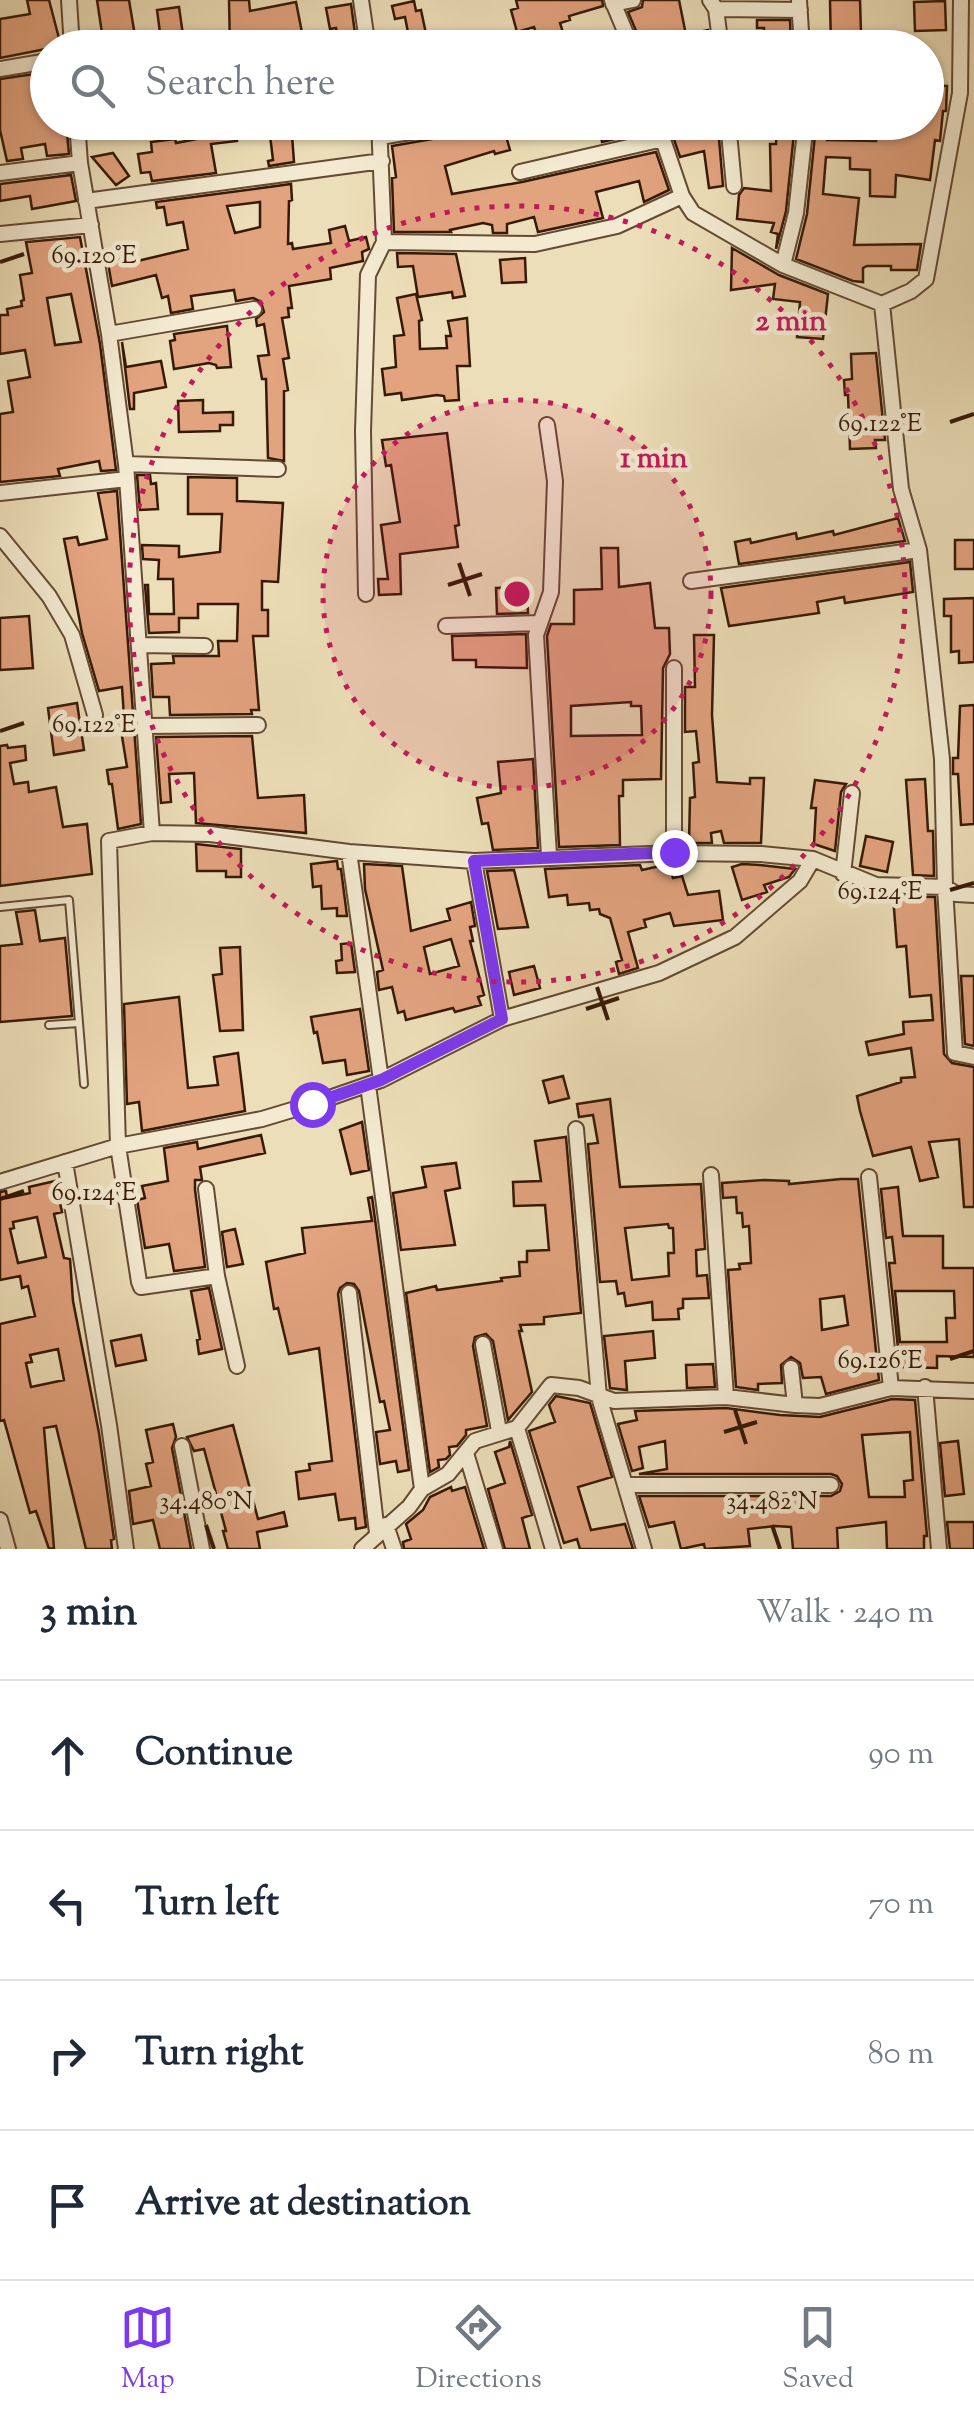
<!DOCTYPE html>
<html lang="en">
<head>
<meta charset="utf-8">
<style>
	body { margin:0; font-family:"Sorts Mill Goudy",serif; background:#f2f2f3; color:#1f2937 }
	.stop { position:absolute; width:30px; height:30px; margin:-22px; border:8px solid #7c3aed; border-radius:50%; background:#fff }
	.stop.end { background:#7c3aed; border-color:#fff; box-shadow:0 2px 10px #0008 }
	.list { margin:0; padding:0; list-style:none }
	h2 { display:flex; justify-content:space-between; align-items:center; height:130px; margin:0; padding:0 40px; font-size:42px }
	h2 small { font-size:32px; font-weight:400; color:#747a83 }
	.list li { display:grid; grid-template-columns:65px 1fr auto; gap:30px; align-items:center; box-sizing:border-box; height:150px; padding:0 40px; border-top:2px solid #e0e1e3 }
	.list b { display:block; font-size:38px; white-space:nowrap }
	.list em { font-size:32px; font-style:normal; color:#747a83 }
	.icon { flex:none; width:55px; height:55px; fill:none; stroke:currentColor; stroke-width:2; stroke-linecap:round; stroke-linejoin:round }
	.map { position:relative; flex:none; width:974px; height:1549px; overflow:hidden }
	.search { position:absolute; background:#fff; box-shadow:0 2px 8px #0004; left:30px; right:30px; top:30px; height:110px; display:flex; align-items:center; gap:25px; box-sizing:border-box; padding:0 35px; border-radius:55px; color:#747a83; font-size:38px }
	.sheet { height:730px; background:#fff }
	nav { display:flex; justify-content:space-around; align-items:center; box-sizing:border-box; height:140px; border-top:2px solid #e0e1e3; background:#fff; font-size:28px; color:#747a83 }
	nav a { display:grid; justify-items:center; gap:5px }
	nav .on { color:#7c3aed }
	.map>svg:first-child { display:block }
</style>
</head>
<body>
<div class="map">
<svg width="974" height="1549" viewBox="0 0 974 1549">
	<rect width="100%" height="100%" fill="#ecdeb8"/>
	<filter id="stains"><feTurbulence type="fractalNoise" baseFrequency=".002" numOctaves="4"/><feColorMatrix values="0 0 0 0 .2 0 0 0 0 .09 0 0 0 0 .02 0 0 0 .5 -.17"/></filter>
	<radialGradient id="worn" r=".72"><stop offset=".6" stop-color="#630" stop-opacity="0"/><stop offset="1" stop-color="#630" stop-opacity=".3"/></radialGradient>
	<path fill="#e2a37f" stroke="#361906" stroke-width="2.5" fill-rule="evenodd" d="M27,0H49L61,46L0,58V19L30,14Z
		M97,0H129L137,48H83L82,34L102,33Z
		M229,0H249L250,11L296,2L305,48H275L273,37L249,42V48H230Z
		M516,0H602L603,6L569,16L570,20L560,23L568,48H541L534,27L517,32L511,10L518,8Z
		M643,0H679L686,35L708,30L710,48H653L651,37L640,40L628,12L642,7Z
		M830,0H860L861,33H845V48H831Z
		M414,1L416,11L421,10L429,48H411L405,17L395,19L392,6Z
		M945,1L946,30L915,31L914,2Z
		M351,4L357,48H339L336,28L330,29L326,8Z
		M179,7L183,35L203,33L204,48H162L157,10Z
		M757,20H790L791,48H780V42H764V28H757Z
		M48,72V122H66L69,154L47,156L45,144L21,148L23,159L7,161L0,130V79Z
		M926,85L947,86L946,111H943L940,141L935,140L930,180L896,175L895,197L870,196V170L850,169V158L826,157L823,194L859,198L854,245L921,244L917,270H891V266H867L863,268V282L853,281L796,259L807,214L815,135L827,136V140L876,141V122H926Z
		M200,122H235L237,141L211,144L216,173L152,181L150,172L141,173L138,154L152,152L151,142L175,139L176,143L202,138Z
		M274,122H291L294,162L269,166L268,161L273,160L269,127L275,126Z
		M449,122H502L510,150L495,154L494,151L445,166L452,194L522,182L656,152L669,190L644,202L639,181L596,192L603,218L538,232L534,217L507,224V233H493L492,225L483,223L450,230L451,232H394L392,178L396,177L392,146L443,137L450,132Z
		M608,122H647L649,131L602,142L601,135L610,133Z
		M668,122H691L693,131L718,127L723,186L709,188L704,151L680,157Z
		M777,122H794V133L786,211L776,249L778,234L771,232L774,223L737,219L739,195L744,188L771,191L770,144H776Z
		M113,153L129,176L116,185L92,157Z
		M71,175L76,201L32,209L30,196L0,201V184Z
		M291,184L292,200L289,201L288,244L292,243L293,249L331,243L329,230L345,226L349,241L366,237L369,249L362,252L363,261L330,268L331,279L289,286L292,308H288L289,317L282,318L289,358L283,359L288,390L284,391V461L268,458L266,379H262L258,356L269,355L264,324L257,326L256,319L264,312L261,302L253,298L236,301L234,290L191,296L193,309L171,313L168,296L162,298L156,275L112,286L108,263L127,258L129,263L188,249L183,222L167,225L164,207L157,208L156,202ZM260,202V227L235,233L227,206Z
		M80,237L100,344L116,470L101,471L99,461L58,469L60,476L0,482V414L13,412L8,381L30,377L25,350L0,354V315H8L7,309L22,306L21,301L24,300L20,275L32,273L26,242ZM71,294L81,342L55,345L47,298Z
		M732,248L779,275L828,294L823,339L797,337L800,302L773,299L775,284L731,290Z
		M397,253L456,254L465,296L453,298L452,292L418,297L413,266L398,267Z
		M525,258L526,282L502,283L500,260Z
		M416,294L422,320L419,321L420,349L447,348L446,336H451L448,321L467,318L470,366H457L459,400L445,401L444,396L437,395L402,400L401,393L385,395L382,369L396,367L394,336L404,335L397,298Z
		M227,326L231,367L217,368L216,365L209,363L174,369L170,341L175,340L174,334Z
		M122,342L126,367L161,361L166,387L134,393V409H130Z
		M876,353L885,440H875L876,448L850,449L848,395H845L844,380L852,379L851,354Z
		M203,400V413L233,412V425H220V431L179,432L178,401Z
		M447,433L459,525L455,526L458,547L400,554L401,594L379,595L378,579H388L381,525L400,522L391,465L386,466L382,440Z
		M137,475H150L151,484L156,483L158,509L140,510Z
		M188,477L237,478V501L283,503L278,582L262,581V610H268V636H253L259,710H251L252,714L170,715L169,697H153L151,664L174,663L173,656H219L218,641H237L238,604H198V618H179V632L149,633L145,585H148L149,614H174L173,579H158L159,560L143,559L142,545L179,546V557L220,552L222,514H188Z
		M117,491L141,824L118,829L112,784H109L107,770L127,767L119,718L124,717L122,687L99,691L82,633L64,539L77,537L79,545L107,539L98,493Z
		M898,518L905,541L739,564L735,542L750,539L751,543L796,533L797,539L833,531L834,535Z
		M955,540H974V569H955Z
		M601,548H618L619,587L650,583L655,628H669L670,654L663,668L661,779L623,780V796H619L620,845L559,847L547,636L551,624H574V590L602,589ZM631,702V706H641L642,735L571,736V706Z
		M910,562L913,592L845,603L844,597L817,602L819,613L729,626L721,588Z
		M527,587L528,613L497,614L496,588Z
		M974,598V662L959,663V651L951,652V616H944V599Z
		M29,616L33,668L0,670V618Z
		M526,634L527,668L476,667V660H453L452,636Z
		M694,635H714L712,715L717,782L750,784V778H764L761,843H724L721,831L711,833L712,843H689L690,798L695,797L693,763L699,762L696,731L685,732V687H695Z
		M77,703L84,750L54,755L48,708Z
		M974,705V824L961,825L958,774H953V758H958L960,706Z
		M252,736L258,798L304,795L306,833L196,823L194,773L169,774L171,802L161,803L156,737Z
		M7,745L8,748L25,746L26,760L10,763L14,784L28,782L29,792L56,787L63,827L87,824L92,874L0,886V746Z
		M533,759L538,848L493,850L488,823L482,824L477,798L501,793L498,762Z
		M925,779L928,831H933L934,876L913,875L906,780Z
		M815,780L846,784L841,792L835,851L814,844L816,808H811Z
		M866,836L893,842L887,872L860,866Z
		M196,844L241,849V877H226V871H197Z
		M337,861L338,869H341L347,916H337V908L322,909L321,886L313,887L311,864Z
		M364,864L402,866L411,931L450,920L447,909L471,902L475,926L470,927L473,941H470L484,995L478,997L481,1005L455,1012L453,1008L406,1020L404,1011L398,1013L392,987L379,990L377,972L383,970L365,889ZM451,939L459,966L430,974L424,947Z
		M669,864L673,878L682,876L688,895L719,891L723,920L674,926L670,913L644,920L646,927L628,932L638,968L619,974L616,962L622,960L610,918L600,914L599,909L590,910L589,903L568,905L567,895L549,897L545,869L640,865L642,870Z
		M742,864L760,865L795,869L789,877L764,885L767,892L742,900L732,867Z
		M514,870L528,927L498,929L487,871Z
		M893,896L935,897L944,1054L952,1063L974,1067V1207H964L959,1139L929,1142L938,1177L920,1181L911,1147L873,1156L860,1111L857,1096L901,1082V1078L915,1077L911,1048L869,1055L866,1042L904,1034L903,1022L933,1020L931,995L910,997L906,946L897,947Z
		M35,910L40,941L65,938L72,1016L0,1022V946L22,944L16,912Z
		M351,943L355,972L337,973L336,961L342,960L341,944Z
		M240,947L243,1030L220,1031L213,975L222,974L220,948Z
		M534,966L540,988L514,995L509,972Z
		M961,976H974V1046L965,1044Z
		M179,997L188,1088L218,1085L214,1057L238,1053L245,1111L142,1131L139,1102L127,1104L124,1004Z
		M360,1009L369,1071L347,1075L345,1060L323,1063L317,1032L314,1033L311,1017Z
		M563,1076L569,1098L549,1103L543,1081Z
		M610,1099L620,1187L701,1184L705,1249L696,1250L697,1276L707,1275L709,1298L683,1299V1308L678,1309L679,1319L653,1320L652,1302L626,1306L624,1293L618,1294L616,1281L600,1282L588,1144L598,1143L593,1115L579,1117L577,1104ZM668,1224L669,1228H673L674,1253H668L669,1276L632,1280L625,1228Z
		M362,1122L369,1170L351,1174L340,1130Z
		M261,1135L265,1153L200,1167L202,1180H195V1190L205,1267L174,1271L169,1244L145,1248L137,1200L145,1198L142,1186L168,1181L164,1148L197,1142L198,1149Z
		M566,1137L581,1313L544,1317V1324L520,1325L522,1331H519L532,1392L508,1420L493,1341L486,1334L475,1337L473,1346L487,1426L466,1430V1435L457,1446L449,1447L450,1455L446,1459L438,1460L439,1467L430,1472L406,1293L436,1286L437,1290L502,1281L501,1278L520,1276L519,1262H527V1251L549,1250L545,1205L514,1206L513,1182L541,1181L535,1141Z
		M456,1163L460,1188L445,1191L455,1245L401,1250L393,1193L426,1187L422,1167Z
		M841,1179H858L879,1380L826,1394L821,1377L803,1378L800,1363L791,1357L781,1365L782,1383L758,1384V1390L736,1387L728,1270L740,1269L739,1264L751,1263L749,1226L743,1227L742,1213H737L736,1197L723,1198L722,1183L764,1180L789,1181V1184ZM844,1296L848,1325L822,1330L820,1299Z
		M55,1181L62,1212L54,1214L64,1258L70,1259L73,1301L99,1433L114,1539L111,1540L112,1549H86L56,1426L44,1428L54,1548L49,1549L36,1511L30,1513L4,1420L0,1421V1324L35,1316L28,1286L22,1288L20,1276L0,1280V1192L6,1191L7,1198L30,1193L29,1187ZM37,1217L46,1257L18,1263L10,1229L14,1228L13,1222ZM58,1349L64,1380L31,1387L26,1363L32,1362L30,1355Z
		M898,1187L903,1236H943V1268H974V1357L937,1356V1368L900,1367L889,1263H895L892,1237L886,1238L881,1189ZM895,1291H954L955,1318H946L947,1342H900Z
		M372,1197L409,1470L398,1472L396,1461L380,1464L376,1432L390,1430L384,1401L380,1402L359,1291L354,1284L347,1283L340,1288L338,1294L366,1527L356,1529L355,1518L339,1520L335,1494L299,1499L296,1472L310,1470L309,1464L332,1461L319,1348L289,1354L278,1308L274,1309L266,1262L305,1253L302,1228L372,1221L368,1198Z
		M235,1229L243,1264L227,1267L222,1232Z
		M209,1288L222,1349L199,1354L197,1340L200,1339L191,1291Z
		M653,1331L655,1358L625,1361L627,1390L610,1388L604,1336Z
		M141,1335L146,1360L116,1366L111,1341Z
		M713,1364L715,1387L687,1388L686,1365Z
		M556,1396L590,1403L612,1477L578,1487L591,1530L625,1524L633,1549H580L577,1539L564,1543L529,1431L555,1422L549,1405Z
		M892,1399L915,1400L927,1536H924V1549H887L886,1522L837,1528L838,1549H793L791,1527L775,1526L748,1529L750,1546L705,1549L704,1544L681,1549L674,1522L649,1527L639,1496H831L840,1491L842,1484L837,1476L831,1474H639L667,1469L665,1441L639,1447L643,1468L632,1471L618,1424L637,1420L635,1411L726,1408L780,1415L820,1417ZM910,1432L913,1480L904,1481L905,1497H869L862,1435Z
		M173,1424L176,1437L172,1448L191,1549H160L153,1520L133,1524L129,1491L151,1486L146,1464L153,1462L146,1430Z
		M233,1425L258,1519L284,1512L287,1526L257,1532L260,1549H228L223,1531H226L204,1449L194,1451L187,1437Z
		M510,1441L532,1515L522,1518L530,1549H505L488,1489L505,1483L495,1452L509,1447Z
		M958,1441L964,1494L945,1496L940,1443Z
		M451,1487L452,1491L465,1487L484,1549H404L403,1542L411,1539L406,1524L423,1510L430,1497Z
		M947,1522H974V1549H950Z"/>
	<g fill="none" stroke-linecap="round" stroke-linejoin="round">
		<defs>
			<path id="service" d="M0,907L69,900L84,1084
				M49,1025L79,1023"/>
			<path id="minor" d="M69,0L72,48
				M361,0L368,48
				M612,0L632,48
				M710,0L716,9L721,48
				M799,0L802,48
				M613,4L633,0
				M716,9L800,10
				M0,69L48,61
				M77,122L80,163L109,334L126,464L152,833
				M657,122L682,196L693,213L783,265L882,304L911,291L926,279L960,93L961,0
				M728,122L734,186
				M380,137L440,127
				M520,172L663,139
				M0,173L80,163
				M86,201L382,161
				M0,234L91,225
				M384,242L535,244L617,226L682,196
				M783,265L796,213L806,122
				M882,304L901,489L919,550L942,759L945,887L955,1053L974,1057
				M109,334L254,309
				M547,425L555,481L551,592L536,635L549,856
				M126,464L278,469
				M0,493L127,479
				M0,536L49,596L72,635L95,715
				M691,581L919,550
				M366,594L363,431L368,275L384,242L379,122
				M446,626L538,623
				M139,645L205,646
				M145,726L258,725
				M349,852L381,1080
				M674,853V668
				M474,861L502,1019
				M843,874L852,793
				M368,1085L422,1489
				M576,1129L599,1397L644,1549
				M65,1162L109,1425L126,1549
				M711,1175L726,1397
				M869,1177L891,1388
				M0,1182L118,1146L262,1119L312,1104L381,1080L502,1019L659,973L735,937L800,881L813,859
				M206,1189L217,1276L237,1366
				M217,1276L141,1287L139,1282L118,1146L109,841L152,833L210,834L349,852L474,861L674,853L761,854L813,859L876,885L945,887L956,894L974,895
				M349,1293L377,1533
				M483,1344L499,1431
				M791,1368L795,1405
				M925,1387L939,1549
				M517,1428L553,1549
				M182,1446L202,1549
				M466,1453L495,1549
				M625,1485H831
				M0,1520L8,1549
				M386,1525L394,1549
				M362,1549L409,1507L422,1489L448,1474L475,1441L517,1428L551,1385L579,1388L614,1401L726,1397L795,1405L820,1406L891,1388L974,1391"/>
		</defs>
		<use href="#service" stroke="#644a32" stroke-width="10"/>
		<use href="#minor" stroke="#644a32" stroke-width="18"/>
		<use href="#service" stroke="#f3ead1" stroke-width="6"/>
		<use href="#minor" stroke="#f3ead1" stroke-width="14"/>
	</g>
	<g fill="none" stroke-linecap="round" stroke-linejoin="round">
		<path stroke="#7c3aed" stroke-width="12" d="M312,1104L381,1080L502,1019L474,861L674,852"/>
	</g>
	<path fill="none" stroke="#361906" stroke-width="4" d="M0,262L24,254M950,422L974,414M459,563L470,596M448,585L482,574M0,731L24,723M950,890L974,883M597,987L608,1020M586,1009L619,998M0,1199L24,1191M950,1359L974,1351M735,1410L746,1444M724,1432L757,1422M206,1525L214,1549M772,1525L780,1549"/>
	<circle cx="517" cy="594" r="194" fill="#c2185b" fill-opacity=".12"/>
	<g fill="none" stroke="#c2185b" stroke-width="5" stroke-dasharray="5 10">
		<circle cx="517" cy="594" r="194"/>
		<circle cx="517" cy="594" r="388"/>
	</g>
	<g font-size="25" text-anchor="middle" fill="#361906" stroke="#f3ead1" stroke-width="9" stroke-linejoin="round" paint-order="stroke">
		<text x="94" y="263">69.120°E</text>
		<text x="880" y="431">69.122°E</text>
		<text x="94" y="732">69.122°E</text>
		<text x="880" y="899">69.124°E</text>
		<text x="94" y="1200">69.124°E</text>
		<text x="880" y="1368">69.126°E</text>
		<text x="206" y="1509">34.480°N</text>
		<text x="772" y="1509">34.482°N</text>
	</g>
	<circle cx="517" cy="594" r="15" fill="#c2185b" stroke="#f3ead1" stroke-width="5"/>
	<g font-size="30" text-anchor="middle" font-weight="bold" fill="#c2185b" stroke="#f3ead1" stroke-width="9" stroke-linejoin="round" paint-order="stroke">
		<text x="791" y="330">2 min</text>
		<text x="654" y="467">1 min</text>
	</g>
	<rect width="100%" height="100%" filter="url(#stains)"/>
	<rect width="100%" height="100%" fill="url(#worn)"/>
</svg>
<div class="stop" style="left:312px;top:1104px"></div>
<div class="stop end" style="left:674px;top:852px"></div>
<div class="search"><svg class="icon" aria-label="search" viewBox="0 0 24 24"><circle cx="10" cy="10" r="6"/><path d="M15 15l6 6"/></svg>Search here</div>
</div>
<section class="sheet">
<h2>3 min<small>Walk · 240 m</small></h2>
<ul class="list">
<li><svg class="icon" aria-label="ahead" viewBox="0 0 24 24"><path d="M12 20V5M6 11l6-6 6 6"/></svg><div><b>Continue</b></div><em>90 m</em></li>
<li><svg class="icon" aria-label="left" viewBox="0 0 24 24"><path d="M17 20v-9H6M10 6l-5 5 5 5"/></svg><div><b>Turn left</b></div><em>70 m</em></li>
<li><svg class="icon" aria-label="right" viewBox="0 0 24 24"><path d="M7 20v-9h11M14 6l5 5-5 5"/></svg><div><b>Turn right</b></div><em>80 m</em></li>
<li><svg class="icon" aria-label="arrive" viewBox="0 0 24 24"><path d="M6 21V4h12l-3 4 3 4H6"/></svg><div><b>Arrive at destination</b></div></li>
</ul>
</section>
<nav>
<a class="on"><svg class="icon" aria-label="map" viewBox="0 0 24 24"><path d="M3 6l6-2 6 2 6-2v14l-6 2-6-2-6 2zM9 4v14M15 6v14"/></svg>Map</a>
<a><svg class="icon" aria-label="directions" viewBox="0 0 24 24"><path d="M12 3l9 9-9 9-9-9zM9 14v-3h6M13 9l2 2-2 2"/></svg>Directions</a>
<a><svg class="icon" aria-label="saved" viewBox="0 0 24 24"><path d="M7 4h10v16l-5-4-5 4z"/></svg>Saved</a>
</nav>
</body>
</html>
